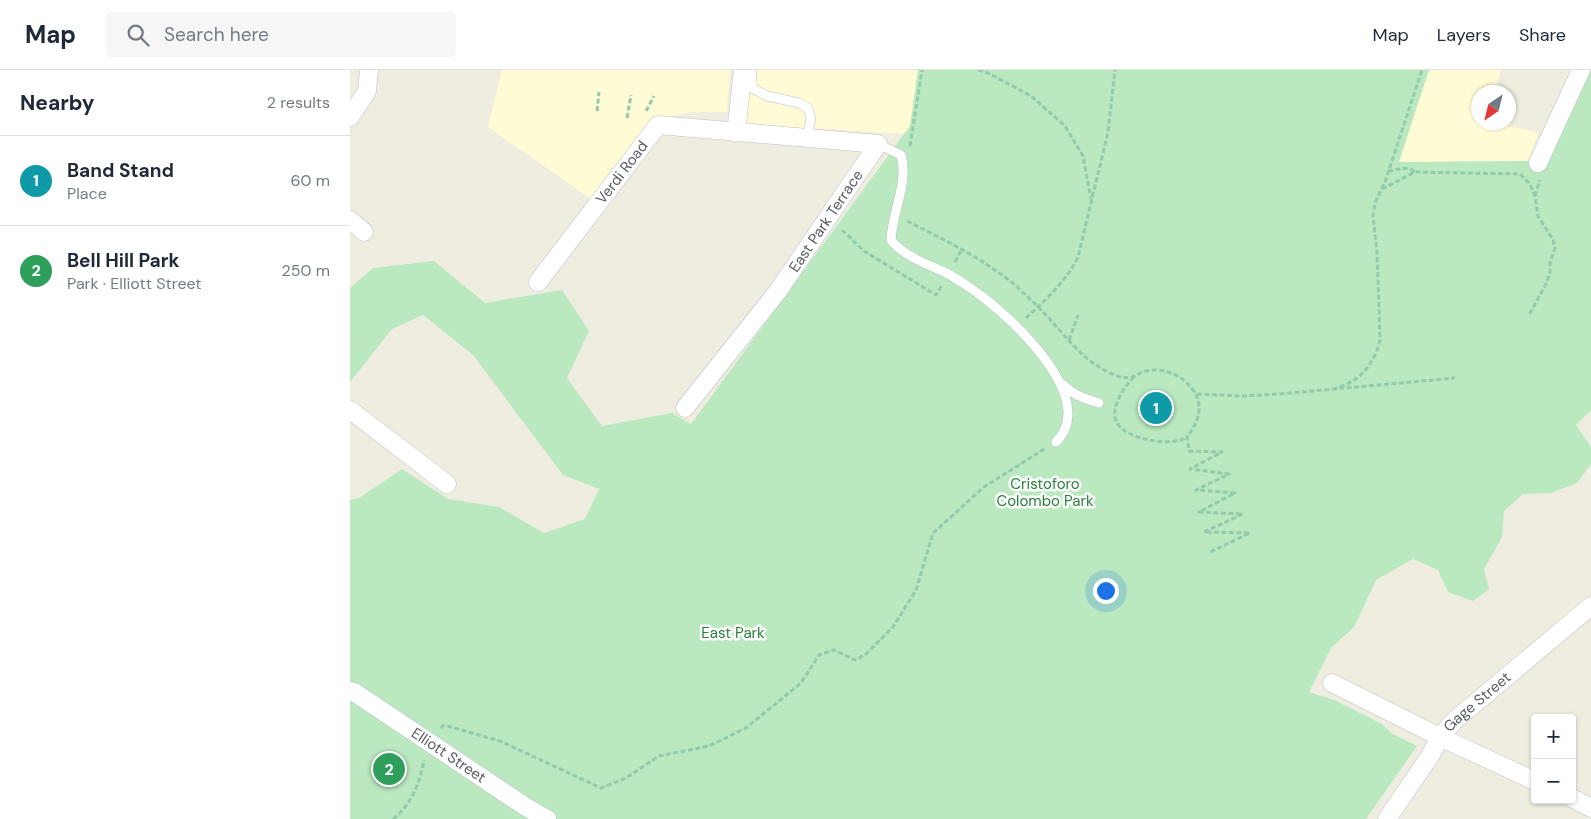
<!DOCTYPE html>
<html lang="en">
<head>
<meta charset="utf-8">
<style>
	body { margin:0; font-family:"DM Sans",sans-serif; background:#f6f6f7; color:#1f2937 }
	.controls { position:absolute; right:15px; bottom:15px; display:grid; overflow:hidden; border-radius:5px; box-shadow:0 1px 4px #0004 }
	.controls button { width:45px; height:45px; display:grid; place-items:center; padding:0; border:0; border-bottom:1px solid #e0e1e3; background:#fff; color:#1f2937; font:25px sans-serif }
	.compass { position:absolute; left:1121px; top:15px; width:45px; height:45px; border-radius:50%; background:#fff; box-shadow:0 1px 4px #0004; rotate:215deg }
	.you { position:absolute; left:755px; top:520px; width:18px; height:18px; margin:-12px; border:4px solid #fff; border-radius:50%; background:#1a73e8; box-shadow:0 0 0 8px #1a73e833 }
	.badge { display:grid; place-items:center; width:32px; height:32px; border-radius:50%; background:#fb4a1a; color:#fff; font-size:16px; font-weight:700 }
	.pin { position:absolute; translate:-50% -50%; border:2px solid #fff; box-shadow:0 1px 5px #0006 }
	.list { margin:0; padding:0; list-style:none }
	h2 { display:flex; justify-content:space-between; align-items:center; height:65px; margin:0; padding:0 20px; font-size:21px }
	h2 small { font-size:16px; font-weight:400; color:#747a83 }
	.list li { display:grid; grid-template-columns:32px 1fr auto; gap:15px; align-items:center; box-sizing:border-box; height:90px; padding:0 20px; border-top:1px solid #e0e1e3 }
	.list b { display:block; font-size:19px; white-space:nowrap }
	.list p { margin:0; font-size:16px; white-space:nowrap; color:#747a83 }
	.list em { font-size:16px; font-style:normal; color:#747a83 }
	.icon { flex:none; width:28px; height:28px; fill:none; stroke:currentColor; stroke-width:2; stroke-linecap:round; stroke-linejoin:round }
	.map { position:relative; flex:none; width:1241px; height:749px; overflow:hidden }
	header { display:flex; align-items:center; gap:30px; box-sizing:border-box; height:70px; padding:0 25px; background:#fff; border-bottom:1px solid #e0e1e3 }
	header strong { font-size:24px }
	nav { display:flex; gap:28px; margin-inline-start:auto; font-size:18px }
	.search { width:350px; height:45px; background:#f6f6f7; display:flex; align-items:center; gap:12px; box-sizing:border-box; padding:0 18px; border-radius:5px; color:#747a83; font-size:19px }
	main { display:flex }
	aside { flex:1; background:#fff }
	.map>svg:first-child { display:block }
</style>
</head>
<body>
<header>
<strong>Map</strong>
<div class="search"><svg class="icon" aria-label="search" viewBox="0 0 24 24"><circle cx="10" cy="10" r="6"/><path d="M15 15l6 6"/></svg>Search here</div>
<nav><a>Map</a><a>Layers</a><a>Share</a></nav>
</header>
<main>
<aside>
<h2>Nearby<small>2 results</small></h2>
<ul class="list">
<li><span class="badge" style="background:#0f9aa8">1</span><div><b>Band Stand</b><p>Place</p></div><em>60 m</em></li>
<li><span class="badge" style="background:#2e9e5b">2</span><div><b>Bell Hill Park</b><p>Park · Elliott Street</p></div><em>250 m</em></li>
</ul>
</aside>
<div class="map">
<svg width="1241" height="749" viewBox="0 0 1241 749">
	<rect width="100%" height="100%" fill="#eeede0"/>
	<path fill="#fffbd4" d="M152,0H380L377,42H340L311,49L284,72L241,129L138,57Z
		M397,0H568L560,56L554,64L390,54Z
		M1079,0H1151L1145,22H1128V52L1145,53L1189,63L1177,91L1048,92Z"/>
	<path fill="#bae9c0" d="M568,0H1079L1049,92L1187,91L1237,0H1241V340L1226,355L1241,377V394L1227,413L1201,423L1173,424L1154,441L1152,467L1134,499L1139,519L1123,531L1098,522L1088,500L1063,489L1026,510L1004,557L981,578L959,622L984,630L1032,654L1041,663L1067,676L1016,749H0V430L9,428L52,399L98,429L149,437L194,463L235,449L249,419L213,405L123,285L73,245L42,259L0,312V218L23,198L84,191L135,233L212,220L239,261L217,308L252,356L322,343L341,354L560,56Z"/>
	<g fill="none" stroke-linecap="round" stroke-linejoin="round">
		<defs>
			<path id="service" d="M396,0L402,3V18L417,26L449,33L458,38L461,48L457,69
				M528,74L551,85C559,113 542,142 541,170C555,188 581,195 600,205C609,210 618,216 626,222C660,246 750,328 706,372
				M712,314C723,325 733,328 749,333"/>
			<g id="minor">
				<path d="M0,47L17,21L19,0"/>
				<path d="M386,63L393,0"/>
				<path d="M1188,93L1231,0"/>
				<path d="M0,150L14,162"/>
				<path id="s1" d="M188,212L308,55L528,74L428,221L335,338"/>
				<path d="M0,340L97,414"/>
				<path d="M982,613L1090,667L1185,711"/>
				<path id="s2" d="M0,621L4,622L176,737L197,749"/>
				<path d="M1222,728L1241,738"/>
				<path id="s3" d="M1037,749L1080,686L1090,667L1104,651L1241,536"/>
			</g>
		</defs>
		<use href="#service" stroke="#bebfc6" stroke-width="10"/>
		<use href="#minor" stroke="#bebfc6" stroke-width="19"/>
		<path stroke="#92caaa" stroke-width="3" stroke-dasharray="5 2.5" stroke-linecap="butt" d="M628,0L638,3L681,26L715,56L733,86L741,129
			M247,41L249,22
			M296,41L304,26
			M277,48L281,25
			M560,76L572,0
			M1038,101C1048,100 1056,95 1065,102
			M1032,119L1065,102L1170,104L1180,114L1185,126L1188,146L1203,170L1205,178L1200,193V203L1196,214L1179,245
			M1185,126L1190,110
			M557,151C595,170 632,188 665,215C674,224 684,232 692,241C710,259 725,281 746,295C755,301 770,310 782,307C785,307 788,304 792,302C808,297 825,302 837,313C855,330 851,349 837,367L839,381L872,382L840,399L879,404L846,420L885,423L849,442L893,444L854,462L900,463L858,483
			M492,160L514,181L586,225L592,215
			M605,192L612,179
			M676,248C696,230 716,211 728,187L758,62L765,0
			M719,270L728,245
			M784,307C775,315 760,338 766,351C773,369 822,378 837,367
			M983,320C991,316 1001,313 1008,307C1019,299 1028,282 1030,269L1027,182L1023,146L1025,133L1035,112L1072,0
			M847,324L891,326L929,324L1105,308
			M91,658L94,655L150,671L251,718L276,708L309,686L359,676L396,658L451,613L469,585L484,580L505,590L516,584L543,557L566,520L583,463L634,417L696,378
			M43,749C61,735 70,713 74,690"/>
		<use href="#service" stroke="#fff" stroke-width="9"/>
		<use href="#minor" stroke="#fff" stroke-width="18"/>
	</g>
	<g text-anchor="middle" stroke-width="5" stroke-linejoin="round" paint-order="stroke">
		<g font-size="15" fill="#595c63" stroke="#fff">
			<text dy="5" stroke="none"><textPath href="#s1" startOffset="138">Verdi Road</textPath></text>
			<text transform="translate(476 151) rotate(-56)" y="5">East Park Terrace</text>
			<text dy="5" stroke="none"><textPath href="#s3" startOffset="149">Gage Street</textPath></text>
			<text dy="5" stroke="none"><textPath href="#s2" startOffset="118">Elliott Street</textPath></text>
		</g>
		<g font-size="15" fill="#2a823a" stroke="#fff">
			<text x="695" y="419">Cristoforo<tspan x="695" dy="17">Colombo Park</tspan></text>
			<text x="383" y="568">East Park</text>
		</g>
	</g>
</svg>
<div class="controls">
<button>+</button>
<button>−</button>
</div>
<svg class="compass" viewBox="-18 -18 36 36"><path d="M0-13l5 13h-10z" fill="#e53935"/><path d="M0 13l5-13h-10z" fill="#747a83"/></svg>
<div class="you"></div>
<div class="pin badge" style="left:806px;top:338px;background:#0f9aa8">1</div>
<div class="pin badge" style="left:39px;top:699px;background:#2e9e5b">2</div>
</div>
</main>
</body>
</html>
